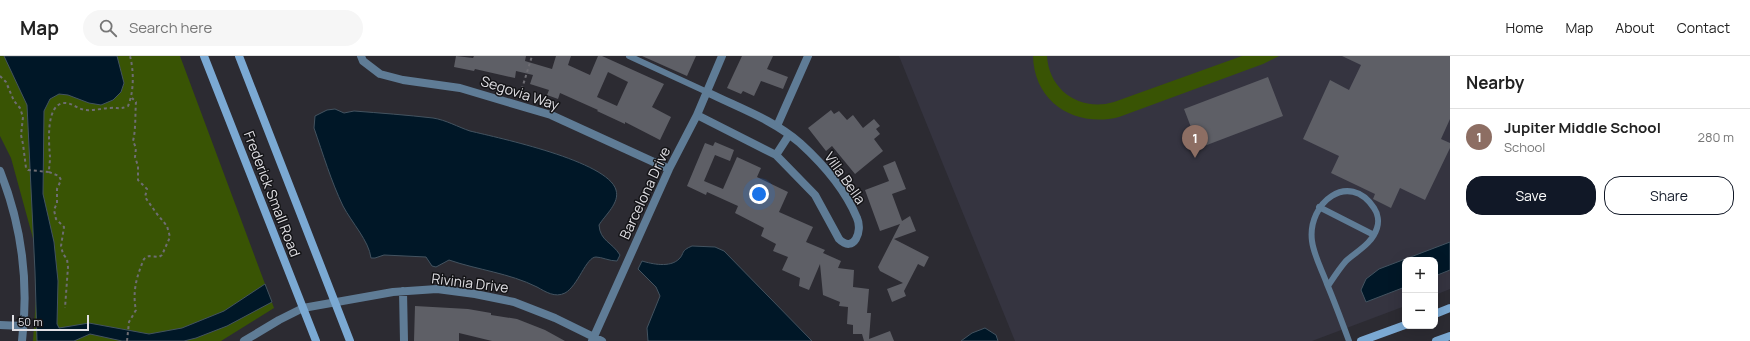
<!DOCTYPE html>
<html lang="en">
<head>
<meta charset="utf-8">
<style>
	body { margin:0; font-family:Manrope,sans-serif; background:#f6f6f6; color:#222 }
	.controls { position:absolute; right:12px; bottom:12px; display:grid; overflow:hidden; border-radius:8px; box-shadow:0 4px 16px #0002 }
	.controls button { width:36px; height:36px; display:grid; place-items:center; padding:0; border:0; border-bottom:1px solid #e0e0e0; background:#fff; color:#222; font:20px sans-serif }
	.scale { position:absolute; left:12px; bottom:10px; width:77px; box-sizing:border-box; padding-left:4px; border:2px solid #e0dfe4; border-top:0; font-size:11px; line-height:14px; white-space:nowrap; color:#e0dfe4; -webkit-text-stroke:3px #141417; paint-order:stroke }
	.you { position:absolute; left:759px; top:138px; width:14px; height:14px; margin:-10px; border:3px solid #fff; border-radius:50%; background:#1a73e8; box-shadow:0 0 0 6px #1a73e833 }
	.badge { display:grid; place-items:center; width:26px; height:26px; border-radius:50%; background:#111827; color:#fff; font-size:13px; font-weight:700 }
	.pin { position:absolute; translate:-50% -33px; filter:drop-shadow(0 1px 2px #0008) }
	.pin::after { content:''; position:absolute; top:21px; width:14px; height:12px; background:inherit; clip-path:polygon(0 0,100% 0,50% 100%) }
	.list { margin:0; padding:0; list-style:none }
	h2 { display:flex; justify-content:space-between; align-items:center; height:52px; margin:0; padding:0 16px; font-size:17px }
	h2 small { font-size:13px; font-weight:400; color:#767676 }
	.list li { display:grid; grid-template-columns:26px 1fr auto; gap:12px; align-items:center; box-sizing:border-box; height:56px; padding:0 16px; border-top:1px solid #e0e0e0 }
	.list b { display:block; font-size:15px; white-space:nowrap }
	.list p { margin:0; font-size:13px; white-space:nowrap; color:#767676 }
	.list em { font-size:13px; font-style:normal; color:#767676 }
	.actions { display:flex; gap:8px; padding:12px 16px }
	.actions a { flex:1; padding:9px 0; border:1px solid #111827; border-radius:16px; text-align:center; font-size:14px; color:#111827 }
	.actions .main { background:#111827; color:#fff }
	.icon { flex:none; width:22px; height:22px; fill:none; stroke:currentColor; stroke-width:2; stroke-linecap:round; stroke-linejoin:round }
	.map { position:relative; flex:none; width:1450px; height:285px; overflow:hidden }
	header { display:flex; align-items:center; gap:24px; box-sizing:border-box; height:56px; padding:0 20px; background:#fff; border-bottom:1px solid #e0e0e0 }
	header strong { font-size:19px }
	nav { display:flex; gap:22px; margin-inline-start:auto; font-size:14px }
	.search { width:280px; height:36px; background:#f6f6f6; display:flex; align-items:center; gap:10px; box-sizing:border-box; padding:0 14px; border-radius:22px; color:#767676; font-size:15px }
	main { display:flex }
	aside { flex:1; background:#fff }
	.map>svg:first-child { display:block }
</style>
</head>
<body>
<header>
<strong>Map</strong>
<div class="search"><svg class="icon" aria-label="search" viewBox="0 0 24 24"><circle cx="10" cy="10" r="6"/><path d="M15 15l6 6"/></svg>Search here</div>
<nav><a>Home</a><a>Map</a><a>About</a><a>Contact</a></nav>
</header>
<main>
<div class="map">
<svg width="1450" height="285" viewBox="0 0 1450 285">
	<rect width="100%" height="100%" fill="#2c2b32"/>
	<path fill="#353440" d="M899,0H1450V233L1435,239V204H1405V250L1312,285H1015Z"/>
	<path fill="#395404" d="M0,0H180L274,252L221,285H33L36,241L34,186L11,102L0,80Z
		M1033,0H1047C1049,35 1081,56 1114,46L1242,0H1279L1263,8L1119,61C1076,72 1034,47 1033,0Z"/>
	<path fill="#001727" stroke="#435360" d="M4,0H117L124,27L121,36L113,44L101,49L89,47L68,39L59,38L50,43L44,55L43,138L54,186L58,225L57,268L59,272L89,267L149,278L182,272L224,255L265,228L272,246L227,270L196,282L184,285H122L90,278L74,285H37L35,216L27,49Z
		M335,53L344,57L354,55C380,57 407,59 433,62C446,64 458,71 470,75C499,82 608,105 616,134C620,147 605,159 599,169C600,185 612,186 620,199L617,205C609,205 602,201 596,201C586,201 578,230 565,237C555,242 546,236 537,231C509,217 478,214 449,204L436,211L432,210L426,201L384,199L375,202H371C369,185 352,167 343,150C331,125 323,98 314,72L315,60L327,54Z
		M1450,186V214L1435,220V204H1405V231L1366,246L1361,234L1366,223L1379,213Z
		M692,190L715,191L724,195L812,285H648L647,272L660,240L656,231L638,213L642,205C652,208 670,212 679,203C685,197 680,195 692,190Z
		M985,272L996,279L998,285H961L972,277Z"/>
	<path fill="#5e5f66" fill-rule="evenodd" d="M456,0L473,2L474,0H526L525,5L552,13L556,0H571L568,9L590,19L598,0H602L664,28L652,51L671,61L660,84L625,66V68L597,55L598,54L560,37L558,43L547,39L549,34L530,28L533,19L516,15L515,22L475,13L474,15L454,11ZM608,16L628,26L617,50L597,41Z
		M642,0H696L687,20Z
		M742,0H773L767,13L788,21L783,33L761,25L754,40L743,35L741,38L727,32Z
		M1342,0H1450V63L1441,83L1450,87V92L1425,144L1400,132L1391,152L1373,143L1375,138L1331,117L1339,100L1303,83L1330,24L1349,34L1361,9Z
		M1268,21L1283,60L1199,92L1184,53Z
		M831,54L834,58L839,55L847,64L853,59L863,72L874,63L880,70L876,73L880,78L874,83L883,95L855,118L832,90L826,95L808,72Z
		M715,86L734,94L730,105L715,99L704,125L723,133L737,101L761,112L757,121L788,136L779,156L813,171L806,186L825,194L823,197L841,205L838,212L854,214L853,231L869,233L867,257H871L869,283L890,275L894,285H864L862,278H853V269L847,268L848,251L839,250L840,246L823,239L820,208L809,234L799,230L800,222L782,214L788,201L773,195L776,188L761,180L764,172L735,157L738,150L707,136L706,139L687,130L705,87L713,90Z
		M895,105L906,133L892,138L902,165L910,160L916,175L894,183L929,201L924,211L918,208L904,235L906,240L892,246L887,233L903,227L880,215L878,211L900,168L880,175L865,134L889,125L883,110Z
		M415,250L468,253L491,257V259L517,263L545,274L565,285H492L459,277V285H414Z"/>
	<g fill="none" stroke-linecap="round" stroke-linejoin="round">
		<path stroke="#6e6d73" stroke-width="2" stroke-dasharray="3 3" stroke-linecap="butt" d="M0,20L6,26L14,45L20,52L23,61L21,79L23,88L26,112L28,114L49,116C49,111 50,106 50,101C49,88 45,47 65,47C72,47 78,53 85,54C94,55 102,52 110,52C118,51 119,54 128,50C134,36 134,15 130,0
			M520,39L532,0
			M49,116L59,120L61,124L57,133V147L54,154L56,163L64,171L61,190L63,198L67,203L68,211L65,252
			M127,285L129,266L136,254C132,236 137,219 144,203L149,200L159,201L162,199L170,181L167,170L157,158L145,141L147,133L138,124V110L135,101L136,92L133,85C136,73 135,59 136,46L132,42"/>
		<path stroke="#5f7c96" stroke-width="6" d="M629,0L707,36
			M1319,151L1374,179
			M1328,230C1334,221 1339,213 1346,205C1357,195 1372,188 1377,172C1379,166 1378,158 1374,152C1349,114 1307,147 1312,185C1314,200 1322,214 1327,228C1335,247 1342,266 1349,285"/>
		<path stroke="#5f7c96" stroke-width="8" d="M361,0L363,5L380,18L403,24L460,32L551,59L669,113
			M697,59L776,99L815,139L839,183C854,198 863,175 857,162C845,133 822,107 800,87C772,63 739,52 707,36
			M777,70L808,0
			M776,99L789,79
			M0,115C22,170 29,227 22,285
			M403,235L404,285
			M0,269L23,270
			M244,285L279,264L303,252L393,236L437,233L475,238L514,246L555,262L602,285
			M592,285L669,113L697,59L722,0"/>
		<path stroke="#7ba9d3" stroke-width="8" d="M204,0L316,285
			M239,0L350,285
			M1435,258L1450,252
			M1361,285L1405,269
			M1436,285L1450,280"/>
	</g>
	<g text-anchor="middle" stroke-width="3" stroke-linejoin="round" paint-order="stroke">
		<g font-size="14" fill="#e0dfe4" stroke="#141417">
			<text transform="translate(520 37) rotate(18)" y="5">Segovia Way</text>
			<text transform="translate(845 122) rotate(55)" y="5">Villa Bella</text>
			<text transform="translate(645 137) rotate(-65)" y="5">Barcelona Drive</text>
			<text transform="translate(272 138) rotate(69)" y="5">Frederick Small Road</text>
			<text transform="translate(470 227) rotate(7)" y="5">Rivinia Drive</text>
		</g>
	</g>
</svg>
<div class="controls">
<button>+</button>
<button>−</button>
</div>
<div class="scale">50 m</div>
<div class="you"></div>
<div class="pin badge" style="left:1195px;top:102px;background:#8d6e63">1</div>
</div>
<aside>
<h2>Nearby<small></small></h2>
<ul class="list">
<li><span class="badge" style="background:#8d6e63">1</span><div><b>Jupiter Middle School</b><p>School</p></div><em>280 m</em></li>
</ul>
<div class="actions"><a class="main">Save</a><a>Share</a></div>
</aside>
</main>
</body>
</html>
